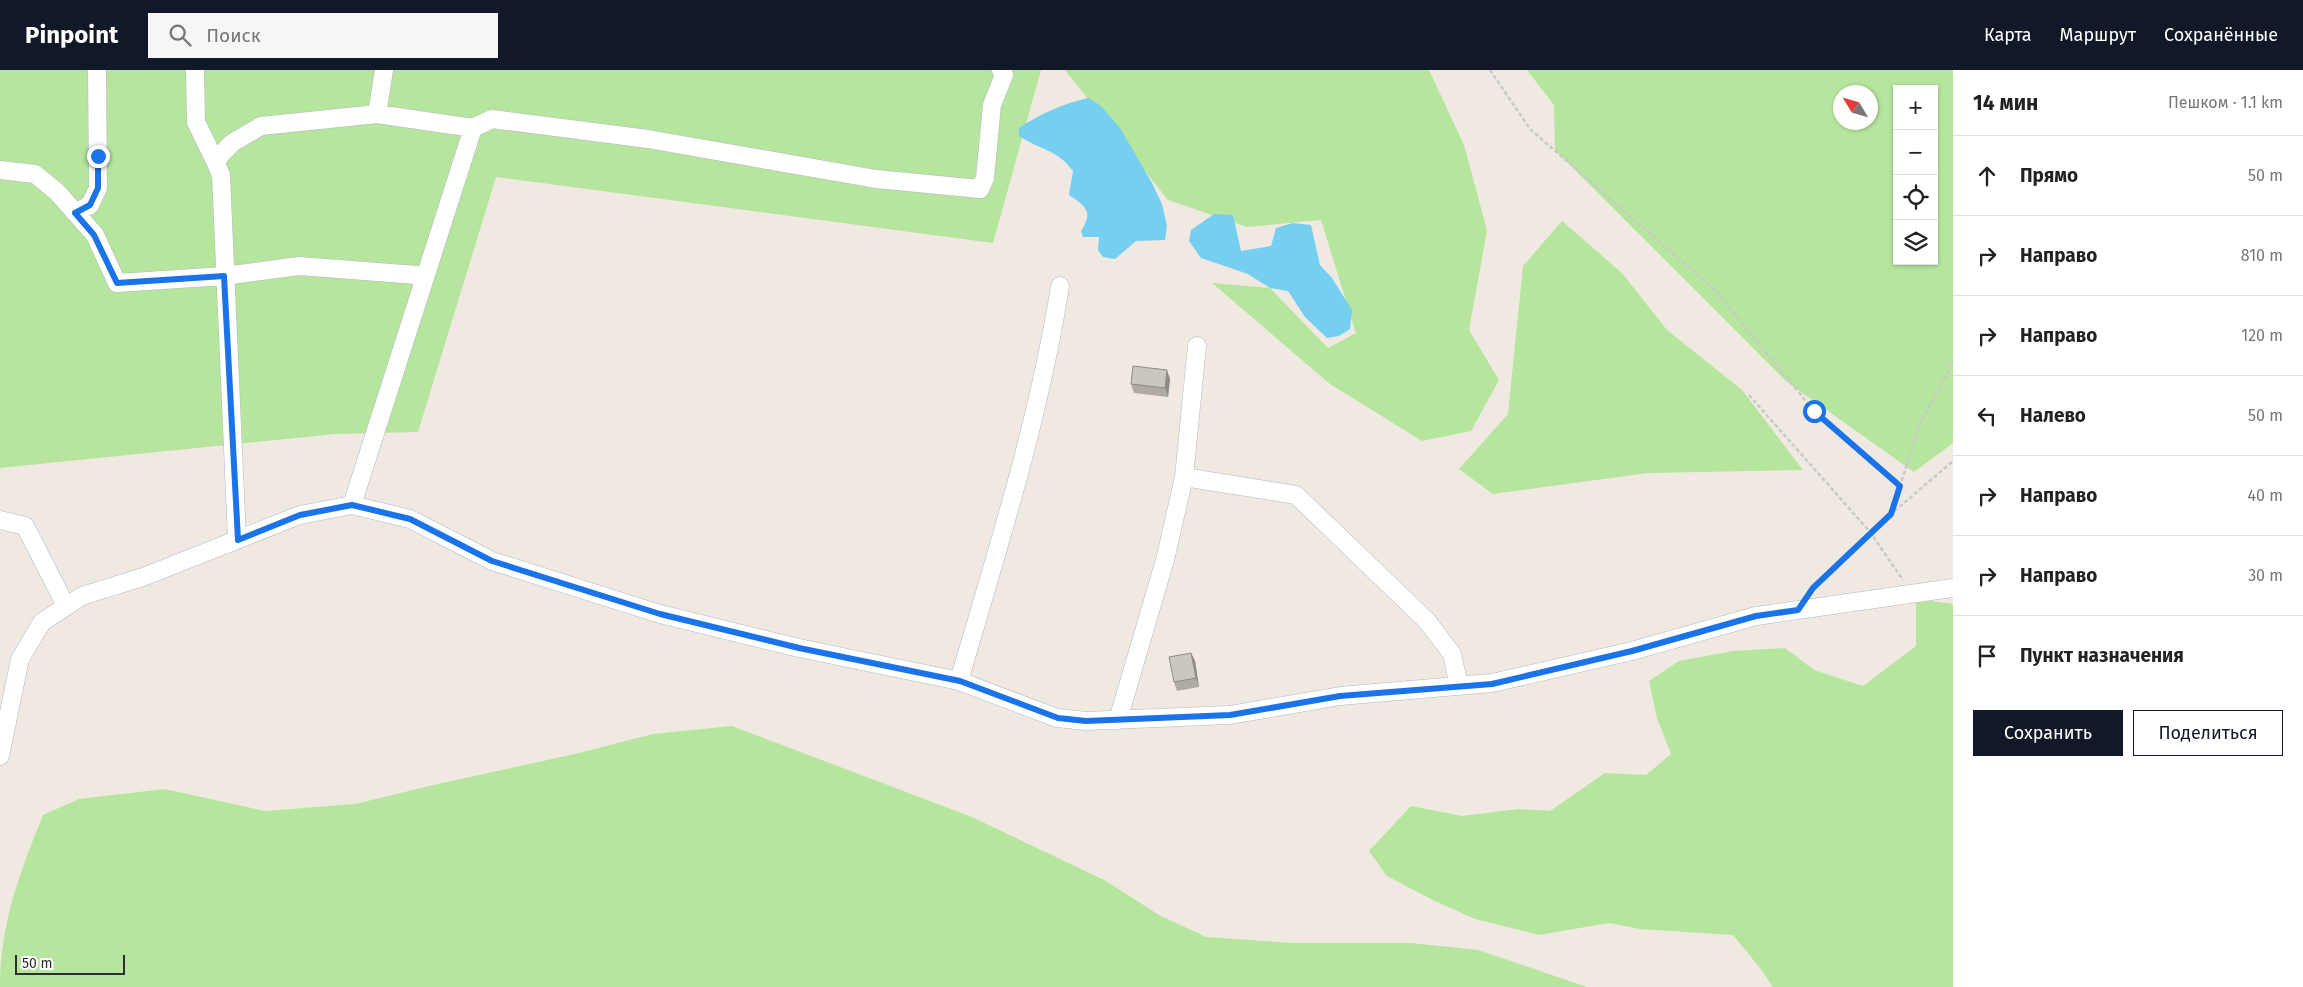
<!DOCTYPE html>
<html lang="ru">
<head>
<meta charset="utf-8">
<style>
	body { margin:0; font-family:"Fira Sans",sans-serif; background:#f6f6f6; color:#222 }
	.controls { position:absolute; right:15px; top:15px; display:grid; overflow:hidden; border-radius:0px; box-shadow:0 1px 4px #0004 }
	.controls button { width:45px; height:45px; display:grid; place-items:center; padding:0; border:0; border-bottom:1px solid #e0e0e0; background:#fff; color:#222; font:25px sans-serif }
	.compass { position:absolute; left:1833px; top:15px; width:45px; height:45px; border-radius:50%; background:#fff; box-shadow:0 1px 4px #0004; rotate:308deg }
	.scale { position:absolute; left:15px; bottom:12px; width:110px; box-sizing:border-box; padding-left:5px; border:2px solid #2e2e2e; border-top:0; font-size:14px; line-height:18px; white-space:nowrap; color:#2e2e2e; -webkit-text-stroke:4px #fff; paint-order:stroke }
	.stop { position:absolute; width:15px; height:15px; margin:-11px; border:4px solid #1a73e8; border-radius:50%; background:#fff }
	.stop.end { background:#1a73e8; border-color:#fff; box-shadow:0 1px 5px #0008 }
	.list { margin:0; padding:0; list-style:none }
	h2 { display:flex; justify-content:space-between; align-items:center; height:65px; margin:0; padding:0 20px; font-size:21px }
	h2 small { font-size:16px; font-weight:400; color:#767676 }
	.list li { display:grid; grid-template-columns:32px 1fr auto; gap:15px; align-items:center; box-sizing:border-box; height:80px; padding:0 20px; border-top:1px solid #e0e0e0 }
	.list b { display:block; font-size:19px; white-space:nowrap }
	.list em { font-size:16px; font-style:normal; color:#767676 }
	.actions { display:flex; gap:10px; padding:15px 20px }
	.actions a { flex:1; padding:11px 0; border:1px solid #111827; border-radius:0px; text-align:center; font-size:18px; color:#111827 }
	.actions .main { background:#111827; color:#fff }
	.icon { flex:none; width:28px; height:28px; fill:none; stroke:currentColor; stroke-width:2; stroke-linecap:round; stroke-linejoin:round }
	.map { position:relative; flex:none; width:1953px; height:917px; overflow:hidden }
	header { display:flex; align-items:center; gap:30px; box-sizing:border-box; height:70px; padding:0 25px; background:#111827; color:#fff }
	header strong { font-size:24px }
	nav { display:flex; gap:28px; margin-inline-start:auto; font-size:18px }
	.search { width:350px; height:45px; background:#f6f6f6; display:flex; align-items:center; gap:12px; box-sizing:border-box; padding:0 18px; border-radius:0px; color:#767676; font-size:19px }
	main { display:flex }
	aside { flex:1; background:#fff }
	.map>svg:first-child { display:block }
</style>
</head>
<body>
<header>
<strong>Pinpoint</strong>
<div class="search"><svg class="icon" aria-label="search" viewBox="0 0 24 24"><circle cx="10" cy="10" r="6"/><path d="M15 15l6 6"/></svg>Поиск</div>
<nav><a>Карта</a><a>Маршрут</a><a>Сохранённые</a></nav>
</header>
<main>
<div class="map">
<svg width="1953" height="917" viewBox="0 0 1953 917">
	<rect width="100%" height="100%" fill="#efe9e1"/>
	<path fill="#b6e59e" fill-rule="evenodd" d="M0,0H1041L993,173L496,107L418,362L335,364L0,398Z
		M1065,0H1429L1464,75L1487,160L1469,260L1499,310L1471,361L1422,371L1330,314L1212,213L1270,218L1328,278L1356,263L1321,150L1247,157L1168,130Z
		M1527,0H1953V373L1914,402L1787,312L1555,80L1554,35ZM1897,19H1934V191H1897ZM1840,22H1870V52H1840Z
		M1562,151L1622,203L1667,260L1742,320L1803,400L1648,403L1493,424L1459,399L1508,344L1523,196Z
		M1916,529L1953,534V917H1773L1760,898L1733,865L1640,859L1609,853L1539,865L1475,849L1433,830L1387,806L1369,781L1411,736L1462,746L1519,739L1550,741L1605,703L1646,705L1671,684L1657,648L1649,611L1679,591L1733,581L1785,578L1814,600L1863,616L1916,576Z
		M732,656L972,747L1106,811L1159,845L1206,867L1293,873H1411L1478,880L1587,917H0C0,854 20,802 43,745L79,729L165,719L265,741L355,734L438,714L575,684L653,664Z"/>
	<path fill="#75cff0" d="M1088,28L1100,35L1120,58L1152,113L1162,134L1167,156L1165,170L1136,171L1115,189L1103,187L1098,180L1099,167H1083L1081,161C1093,142 1087,137 1069,125L1073,101C1057,79 1040,80 1019,66V58C1040,44 1062,34 1088,28Z
		M1214,144L1233,145L1241,181L1271,176L1276,158L1293,153L1311,155L1320,195L1332,208L1352,240L1350,259L1339,266L1327,268L1305,247L1288,221L1270,218L1248,204L1201,188L1189,171L1191,160Z"/>
	<g fill="none" stroke-linecap="round" stroke-linejoin="round">
		<defs>
			<path id="minor" d="M195,0L196,52L215,91
				M377,44L384,0
				M0,100L35,104L57,122L95,165L117,213L224,206L299,196L417,205L423,213
				M75,143L90,135L98,118L97,0
				M1184,407L1296,425L1427,551L1452,584L1459,616
				M352,435L473,58
				M0,450L25,456L66,536
				M237,470L221,105L215,91L232,73L261,56L377,44L473,58L492,49L648,69L876,109L980,119L985,108L992,35L1004,5L1001,0
				M959,611C997,481 1039,350 1060,216
				M1118,650L1165,490L1184,407L1197,276
				M0,686L20,589L42,552L82,526L143,507L300,445L352,435L410,449L492,491L660,544L799,578L959,611L1057,648L1086,651L1230,645L1340,626L1492,613L1632,581L1756,546L1953,518"/>
		</defs>
		<use href="#minor" stroke="#b4b7c1" stroke-width="19"/>
		<path stroke="#c9c9c9" stroke-width="2.5" stroke-dasharray="4 2.5" stroke-linecap="butt" d="M1490,0L1530,59L1715,220L1814,341L1900,416
			M1749,325L1870,462L1903,510
			M1892,442L1919,355L1953,294
			M1810,522L1870,462L1953,391"/>
		<use href="#minor" stroke="#fff" stroke-width="18"/>
	</g>
	<path fill="#afaba4" d="M1170,309L1168,327L1134,323L1131,314Z
		M1191,583L1195,591L1199,617L1177,621L1174,612Z"/>
	<path fill="#8e8b86" d="M1167,300L1170,309L1168,327L1165,318Z
		M1191,583L1195,591L1199,617L1196,608Z"/>
	<path fill="#cbc7bf" stroke="#8e8b86" d="M1133,296L1167,300L1165,318L1131,314Z
		M1191,583L1196,608L1174,612L1169,587Z"/>
	<g fill="none" stroke-linecap="round" stroke-linejoin="round">
		<path stroke="#1a73e8" stroke-width="6" d="M98,86V118L90,135L75,143L94,165L117,213L224,206L238,470L300,445L352,435L410,449L492,491L660,544L799,578L960,611L1058,648L1086,651L1230,645L1340,626L1492,614L1632,581L1756,546L1798,540L1813,518L1891,444L1900,416L1814,341"/>
	</g>
</svg>
<div class="controls">
<button>+</button>
<button>−</button>
<button><svg class="icon" aria-label="locate" viewBox="0 0 24 24"><circle cx="12" cy="12" r="6"/><path d="M12 2v4M12 18v4M2 12h4M18 12h4"/></svg></button>
<button><svg class="icon" aria-label="layers" viewBox="0 0 24 24"><path d="M12 4l9 5-9 5-9-5zM3 14l9 5 9-5"/></svg></button>
</div>
<svg class="compass" viewBox="-18 -18 36 36"><path d="M0-13l5 13h-10z" fill="#e53935"/><path d="M0 13l5-13h-10z" fill="#767676"/></svg>
<div class="scale">50 m</div>
<div class="stop" style="left:1814px;top:341px"></div>
<div class="stop end" style="left:98px;top:86px"></div>
</div>
<aside>
<h2>14 мин<small>Пешком · 1.1 km</small></h2>
<ul class="list">
<li><svg class="icon" aria-label="ahead" viewBox="0 0 24 24"><path d="M12 20V5M6 11l6-6 6 6"/></svg><div><b>Прямо</b></div><em>50 m</em></li>
<li><svg class="icon" aria-label="right" viewBox="0 0 24 24"><path d="M7 20v-9h11M14 6l5 5-5 5"/></svg><div><b>Направо</b></div><em>810 m</em></li>
<li><svg class="icon" aria-label="right" viewBox="0 0 24 24"><path d="M7 20v-9h11M14 6l5 5-5 5"/></svg><div><b>Направо</b></div><em>120 m</em></li>
<li><svg class="icon" aria-label="left" viewBox="0 0 24 24"><path d="M17 20v-9H6M10 6l-5 5 5 5"/></svg><div><b>Налево</b></div><em>50 m</em></li>
<li><svg class="icon" aria-label="right" viewBox="0 0 24 24"><path d="M7 20v-9h11M14 6l5 5-5 5"/></svg><div><b>Направо</b></div><em>40 m</em></li>
<li><svg class="icon" aria-label="right" viewBox="0 0 24 24"><path d="M7 20v-9h11M14 6l5 5-5 5"/></svg><div><b>Направо</b></div><em>30 m</em></li>
<li><svg class="icon" aria-label="arrive" viewBox="0 0 24 24"><path d="M6 21V4h12l-3 4 3 4H6"/></svg><div><b>Пункт назначения</b></div></li>
</ul>
<div class="actions"><a class="main">Сохранить</a><a>Поделиться</a></div>
</aside>
</main>
</body>
</html>
